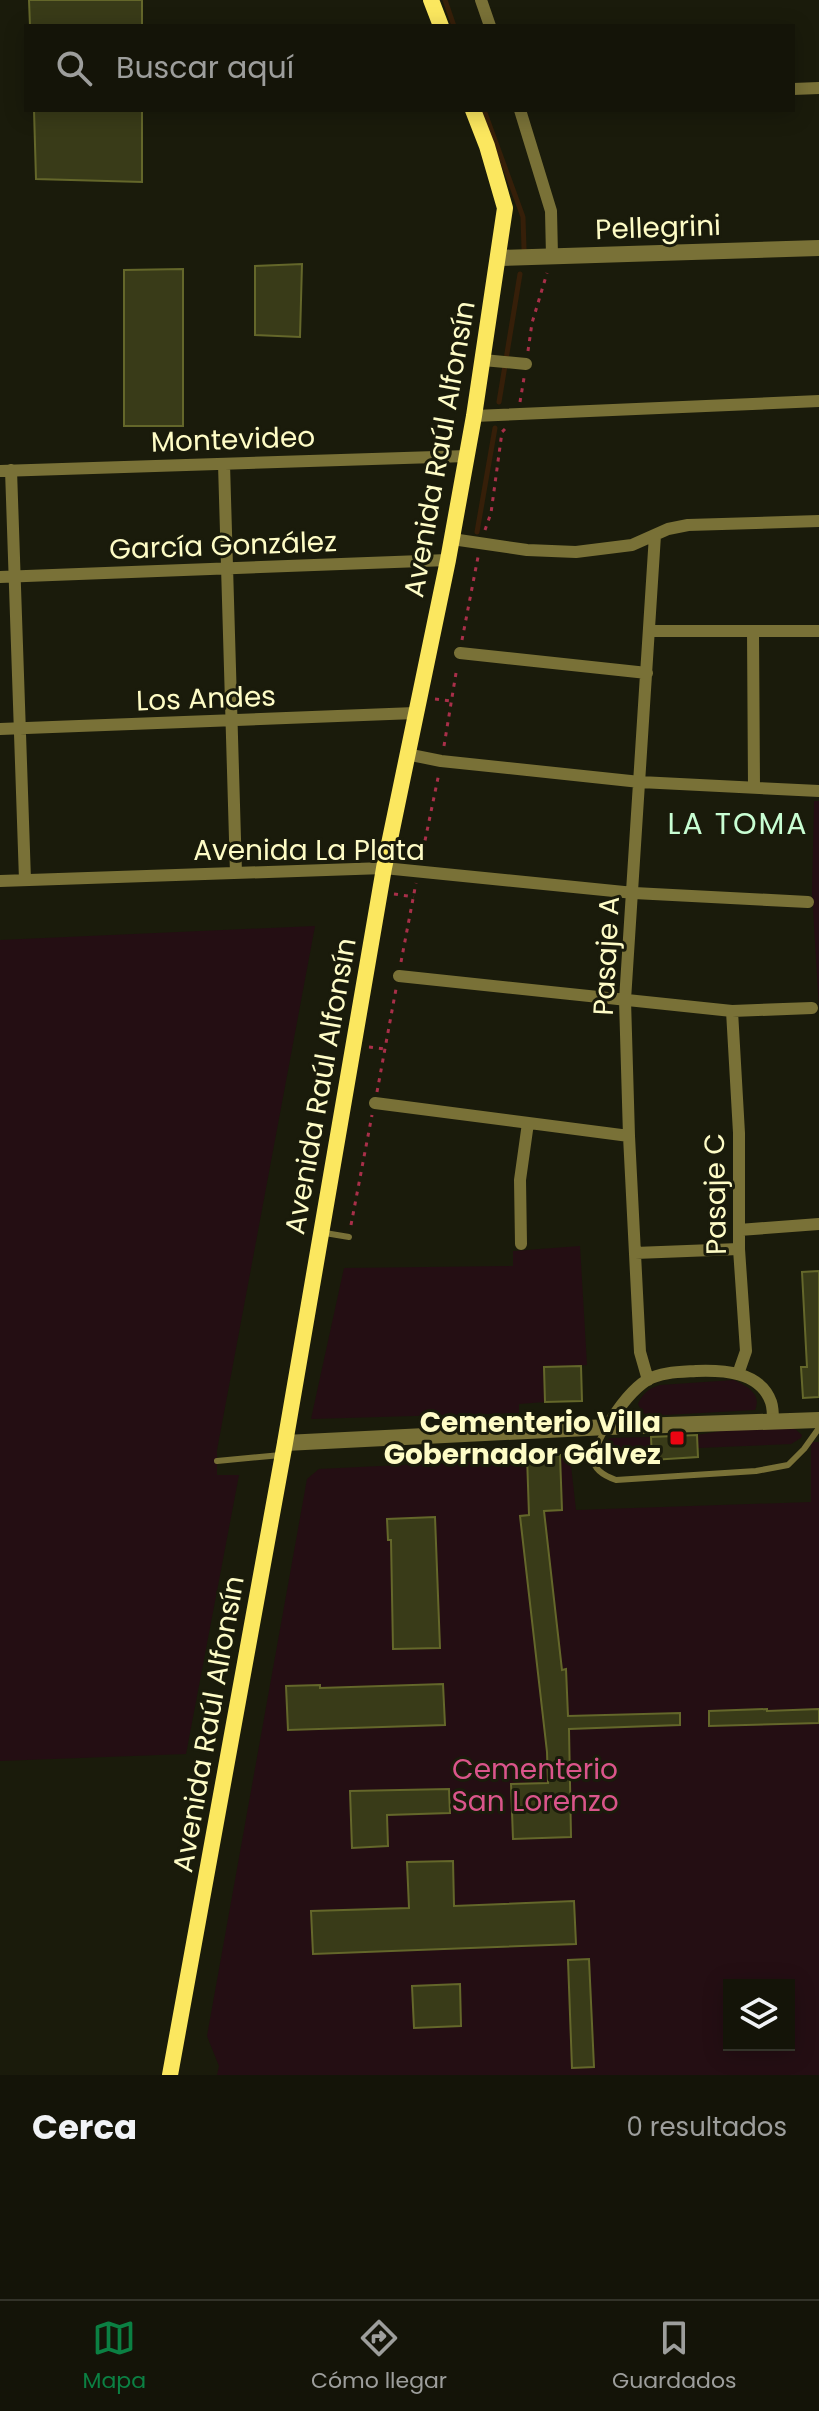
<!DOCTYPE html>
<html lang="es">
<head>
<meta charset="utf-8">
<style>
	body { margin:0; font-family:Poppins,sans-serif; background:#1d1d12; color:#f1f3f6 }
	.controls { position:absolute; right:24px; bottom:24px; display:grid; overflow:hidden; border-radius:0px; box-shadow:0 4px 20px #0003 }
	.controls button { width:72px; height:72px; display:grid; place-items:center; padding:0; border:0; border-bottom:2px solid #333329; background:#141408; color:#f1f3f6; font:40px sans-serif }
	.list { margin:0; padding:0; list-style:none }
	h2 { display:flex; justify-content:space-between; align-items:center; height:104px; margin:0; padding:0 32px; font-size:34px }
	h2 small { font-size:26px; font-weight:400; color:#9d9e9c }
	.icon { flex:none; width:44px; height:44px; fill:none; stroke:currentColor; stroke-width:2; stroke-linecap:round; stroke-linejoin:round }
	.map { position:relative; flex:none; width:819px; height:2075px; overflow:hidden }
	.search { position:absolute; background:#141408; box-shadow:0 4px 20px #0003; left:24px; right:24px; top:24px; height:88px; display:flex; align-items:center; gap:20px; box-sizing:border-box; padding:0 28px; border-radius:0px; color:#9d9e9c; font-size:30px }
	.sheet { height:224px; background:#141408 }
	nav { display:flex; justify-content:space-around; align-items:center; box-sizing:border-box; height:112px; border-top:2px solid #333329; background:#141408; font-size:22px; color:#9d9e9c }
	nav a { display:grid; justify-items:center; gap:4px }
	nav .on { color:#0b8043 }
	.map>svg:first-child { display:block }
</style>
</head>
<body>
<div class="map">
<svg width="819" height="2075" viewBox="0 0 819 2075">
	<rect width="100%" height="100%" fill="#1a1b0b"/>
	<path fill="#240e13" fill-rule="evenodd" d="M814,801H819V1009L812,893Z
		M315,926L217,1450V1475H239L186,1754L0,1761V940Z
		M580,1246L587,1365L544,1367L545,1402L519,1404V1413L311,1419L344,1268L513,1266V1251Z
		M734,1380C747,1386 762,1394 755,1410L648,1416L642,1412L638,1404C643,1393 648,1389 660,1385Z
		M789,1427L795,1429L802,1435L801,1438L791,1444L698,1448L697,1435L732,1429Z
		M651,1437V1453L606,1455L605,1443L610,1438Z
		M811,1442H819V2075H217L219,2066L207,2036L307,1479L319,1469L570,1457L576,1510L811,1502ZM729,1985H789V2045H729Z"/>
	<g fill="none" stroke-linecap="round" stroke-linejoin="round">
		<path stroke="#361f09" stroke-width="5" d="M445,0L454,26
			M484,110L523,217L524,249
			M499,402L520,274
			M477,532L495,428"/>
	</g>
	<path fill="#393b18" stroke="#64672a" stroke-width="2" d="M29,0H142V26H30Z
		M34,110H142V182L36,179Z
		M302,264L300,337L255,335V266Z
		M183,269V426H124V270Z
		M819,1271V1397L803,1398L801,1367H807L802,1272Z
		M581,1366L582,1401L545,1402L544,1367Z
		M697,1435L698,1457L652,1460L651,1437Z
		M560,1455L562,1510L544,1511L562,1670L566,1669L568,1716L680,1713V1725L569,1729L571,1837L513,1839L511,1784L548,1783L547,1752L520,1516L529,1515L527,1456Z
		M435,1517L440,1648L393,1649L391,1540H388L387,1519Z
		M443,1684L445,1725L288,1730L286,1686L320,1685V1688Z
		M767,1709V1711L819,1709V1723L709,1726V1711Z
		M449,1789L450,1813L387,1815L388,1846L352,1848L350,1791Z
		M453,1861L454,1906L574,1901L576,1944L313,1954L311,1911L409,1908L407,1862Z
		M589,1959L594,2067L572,2068L568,1960Z
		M460,1984L461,2026L414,2028L412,1986Z"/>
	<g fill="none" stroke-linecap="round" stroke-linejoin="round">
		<path stroke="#a92f49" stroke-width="3" stroke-dasharray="4 6" stroke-linecap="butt" d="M528,351L532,323L547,273
			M520,402L524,378
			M485,530L491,513L502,432L505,429
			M462,640L478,557
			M435,699L451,701
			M444,746L457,667
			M421,860L439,773
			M394,894L414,897
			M401,962L416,883
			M369,1047L385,1049
			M377,1092L396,989
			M351,1225L372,1115"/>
		<path stroke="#797137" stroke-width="6" d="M325,1233L349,1237
			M605,1430C591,1455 585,1469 616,1480L756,1471L788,1465L804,1449L819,1428
			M217,1461L281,1455"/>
		<path stroke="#797137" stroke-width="12" d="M481,0L490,26
			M793,89L819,88
			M520,110L551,211L552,256
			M483,360L526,364
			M474,416L819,401
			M224,464L236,873
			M11,470L25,880
			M0,471L467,456
			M452,539L527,550L576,552L632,545L668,529L688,525L819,521
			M0,577L448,560
			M650,631H819
			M753,631L754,787
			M460,653L647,673
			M0,729L415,713
			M406,754L441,761L640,782L819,791
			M0,881L384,868L634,893L808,902
			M399,976L732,1011L812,1008
			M732,1011L739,1133V1249L746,1351L738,1374
			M375,1103L629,1136
			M739,1230L819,1224
			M521,1244L520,1180L528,1123
			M635,1253L739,1249
			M648,1380L640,1352L629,1136L625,1000L655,535
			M607,1427C617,1410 630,1391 647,1380C661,1372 680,1372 696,1371C722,1370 760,1371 771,1402C773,1408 773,1415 773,1421"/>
		<path stroke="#797137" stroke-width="16" d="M498,258L819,248
			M285,1443L607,1427L819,1420"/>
		<path stroke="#fbe75f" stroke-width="16" d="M431,0L441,26
			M170,2075L285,1443L384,868L448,560L474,416L505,208L487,146L473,110"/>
	</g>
	<rect fill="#eb0512" stroke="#1a1b0b" stroke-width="3" x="669" y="1430" width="16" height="16" rx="4"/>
	<g text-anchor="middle" stroke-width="6" stroke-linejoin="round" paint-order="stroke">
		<g font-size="28" fill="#fefcc6" stroke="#1a1b0b">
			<text transform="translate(658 227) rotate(-2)" y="10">Pellegrini</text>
			<text transform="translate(233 439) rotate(-2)" y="10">Montevideo</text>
			<text transform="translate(439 449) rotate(-80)" y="10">Avenida Raúl Alfonsín</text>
			<text transform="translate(223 545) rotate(-2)" y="10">García González</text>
			<text transform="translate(206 698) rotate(-2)" y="10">Los Andes</text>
			<text x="309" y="860">Avenida La Plata</text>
			<text transform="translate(606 956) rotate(-87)" y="10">Pasaje A</text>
			<text transform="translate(320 1086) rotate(-80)" y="10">Avenida Raúl Alfonsín</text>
			<text transform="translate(715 1194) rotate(-91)" y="10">Pasaje C</text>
			<text transform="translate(208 1724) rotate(-80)" y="10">Avenida Raúl Alfonsín</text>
		</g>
		<g font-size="28" font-weight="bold" fill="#fefcc6" stroke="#1a1b0b" text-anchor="end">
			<text x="661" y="1432">Cementerio Villa<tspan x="661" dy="32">Gobernador Gálvez</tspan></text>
		</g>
		<g font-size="28" fill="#da558b" stroke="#1a1b0b">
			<text x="535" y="1779">Cementerio<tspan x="535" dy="32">San Lorenzo</tspan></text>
		</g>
		<g font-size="30" letter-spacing="2" fill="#c8fed3" stroke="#1a1b0b">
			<text x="738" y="834">LA TOMA</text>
		</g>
	</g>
</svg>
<div class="controls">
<button><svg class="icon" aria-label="layers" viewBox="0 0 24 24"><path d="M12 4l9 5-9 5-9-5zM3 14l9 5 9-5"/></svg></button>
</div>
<div class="search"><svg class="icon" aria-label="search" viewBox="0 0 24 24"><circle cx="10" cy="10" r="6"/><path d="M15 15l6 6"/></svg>Buscar aquí</div>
</div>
<section class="sheet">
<h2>Cerca<small>0 resultados</small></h2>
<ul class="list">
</ul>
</section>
<nav>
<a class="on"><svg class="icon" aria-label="map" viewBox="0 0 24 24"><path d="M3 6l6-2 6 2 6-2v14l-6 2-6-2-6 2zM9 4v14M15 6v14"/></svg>Mapa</a>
<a><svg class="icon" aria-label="directions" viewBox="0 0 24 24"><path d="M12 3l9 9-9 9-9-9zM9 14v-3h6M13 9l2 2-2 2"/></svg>Cómo llegar</a>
<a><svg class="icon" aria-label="saved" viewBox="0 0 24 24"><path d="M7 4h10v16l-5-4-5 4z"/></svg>Guardados</a>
</nav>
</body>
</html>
